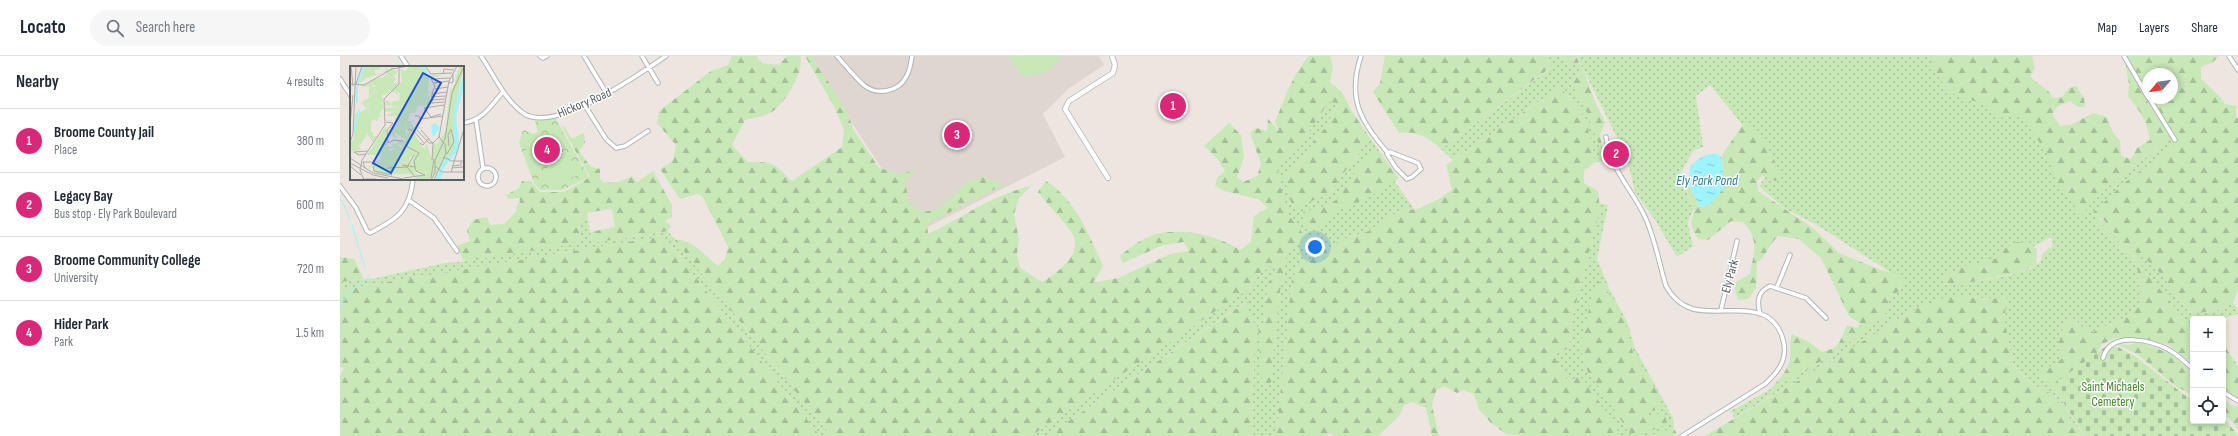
<!DOCTYPE html>
<html lang="en">
<head>
<meta charset="utf-8">
<style>
	body { margin:0; font-family:"Sofia Sans Condensed",sans-serif; background:#f6f6f7; color:#1f2937 }
	.controls { position:absolute; right:12px; bottom:12px; display:grid; overflow:hidden; border-radius:4px; box-shadow:0 2px 6px #0003 }
	.controls button { width:36px; height:36px; display:grid; place-items:center; padding:0; border:0; border-bottom:1px solid #e0e1e3; background:#fff; color:#1f2937; font:20px sans-serif }
	.compass { position:absolute; left:1802px; top:12px; width:36px; height:36px; border-radius:50%; background:#fff; box-shadow:0 2px 6px #0003; rotate:241deg }
	.you { position:absolute; left:975px; top:191px; width:14px; height:14px; margin:-10px; border:3px solid #fff; border-radius:50%; background:#1a73e8; box-shadow:0 0 0 6px #1a73e833 }
	.badge { display:grid; place-items:center; width:26px; height:26px; border-radius:50%; background:#db2777; color:#fff; font-size:13px; font-weight:700 }
	.pin { position:absolute; translate:-50% -50%; border:2px solid #fff; box-shadow:0 1px 4px #0006 }
	.list { margin:0; padding:0; list-style:none }
	h2 { display:flex; justify-content:space-between; align-items:center; height:52px; margin:0; padding:0 16px; font-size:17px }
	h2 small { font-size:13px; font-weight:400; color:#747a83 }
	.list li { display:grid; grid-template-columns:26px 1fr auto; gap:12px; align-items:center; box-sizing:border-box; height:64px; padding:0 16px; border-top:1px solid #e0e1e3 }
	.list b { display:block; font-size:15px; white-space:nowrap }
	.list p { margin:0; font-size:13px; white-space:nowrap; color:#747a83 }
	.list em { font-size:13px; font-style:normal; color:#747a83 }
	.icon { flex:none; width:22px; height:22px; fill:none; stroke:currentColor; stroke-width:2; stroke-linecap:round; stroke-linejoin:round }
	.map { position:relative; flex:none; width:1898px; height:380px; overflow:hidden }
	header { display:flex; align-items:center; gap:24px; box-sizing:border-box; height:56px; padding:0 20px; background:#fff; border-bottom:1px solid #e0e1e3 }
	header strong { font-size:19px }
	nav { display:flex; gap:22px; margin-inline-start:auto; font-size:14px }
	.search { width:280px; height:36px; background:#f6f6f7; display:flex; align-items:center; gap:10px; box-sizing:border-box; padding:0 14px; border-radius:22px; color:#747a83; font-size:15px }
	main { display:flex }
	aside { flex:1; background:#fff }
	.map>svg:first-child { display:block }
</style>
</head>
<body>
<header>
<strong>Locato</strong>
<div class="search"><svg class="icon" aria-label="search" viewBox="0 0 24 24"><circle cx="10" cy="10" r="6"/><path d="M15 15l6 6"/></svg>Search here</div>
<nav><a>Map</a><a>Layers</a><a>Share</a></nav>
</header>
<main>
<aside>
<h2>Nearby<small>4 results</small></h2>
<ul class="list">
<li><span class="badge">1</span><div><b>Broome County Jail</b><p>Place</p></div><em>380 m</em></li>
<li><span class="badge">2</span><div><b>Legacy Bay</b><p>Bus stop · Ely Park Boulevard</p></div><em>600 m</em></li>
<li><span class="badge">3</span><div><b>Broome Community College</b><p>University</p></div><em>720 m</em></li>
<li><span class="badge">4</span><div><b>Hider Park</b><p>Park</p></div><em>1.5 km</em></li>
</ul>
</aside>
<div class="map">
<svg width="1898" height="380" viewBox="0 0 1898 380">
	<defs>
		<pattern id="grass-dots" width="8" height="8" patternUnits="userSpaceOnUse"><rect width="8" height="8" fill="#c8e8b8"/><path d="M2 2h.1M6 6h.1" fill="none" stroke="#a5bf99" stroke-width="1.8" stroke-linecap="round"/></pattern>
		<pattern id="forest-firs" width="22" height="20" patternUnits="userSpaceOnUse"><rect width="22" height="20" fill="#c8e8b8"/><path d="M5 1l3.5 6h-7zM16 11l3.5 6h-7z" fill="#a5bf99"/></pattern>
		<pattern id="cemetery-stones" width="16" height="16" patternUnits="userSpaceOnUse"><rect width="16" height="16" fill="#c8e8b8"/><path d="M2 7V4a2 2 0 0 1 4 0v3zM10 15v-3a2 2 0 0 1 4 0v3z" fill="#a5bf99"/></pattern>
		<pattern id="park-crowns" width="20" height="18" patternUnits="userSpaceOnUse"><rect width="20" height="18" fill="#c8e8b8"/><path d="M2 6a3 3 0 1 1 6 0M12 15a3 3 0 1 1 6 0" fill="none" stroke="#a5bf99"/></pattern>
		<pattern id="water-ripples" width="26" height="14" patternUnits="userSpaceOnUse"><rect width="26" height="14" fill="#9df4ff"/><path d="M2 4q2-2 4 0t4 0M15 11q2-2 4 0t4 0" fill="none" stroke="#83c9d2"/></pattern>
	</defs>
	<rect width="100%" height="100%" fill="#ede5df"/>
	<path fill="#dfd6d0" d="M468,0H759L764,9L728,33L703,58L725,101L582,174Z"/>
	<path fill="url(#grass-dots)" fill-rule="evenodd" d="M1206,0H1221L1229,11L1239,6L1244,15L1231,27L1248,59L1265,105L1255,106L1246,63L1220,31L1113,104L1101,93L1207,15L1211,11Z
		M1237,0H1595L1678,52L1701,77L1744,155C1768,128 1799,105 1829,86L1830,81L1786,12V0L1808,37V42L1836,83V88L1759,163L1766,166L1781,185L1814,210L1852,258L1883,253L1893,247L1898,253V258L1880,263H1853V270L1842,261L1789,194L1778,186L1757,164L1762,175L1776,190L1791,199L1797,212L1802,246L1790,259L1753,276L1741,270L1733,262L1723,269L1718,291L1722,302L1714,310H1704L1700,321L1710,326L1744,380H1741L1714,339L1693,329L1673,309L1664,261L1667,247L1665,241L1647,243L1625,239L1567,257L1498,301L1394,362L1392,356H1389L1487,302L1548,258L1539,261L1547,252L1550,242L1560,234L1558,221L1477,169L1444,152L1419,130L1434,107L1370,29L1356,40L1363,91L1353,95L1340,118L1353,153L1348,167L1353,190L1337,201L1316,165L1295,136L1287,102ZM1711,181L1713,190C1710,192 1705,195 1703,198C1701,200 1702,204 1700,206C1688,220 1622,228 1604,229L1632,215L1688,193Z
		M989,46H998L987,70L974,84L962,105L948,115L988,138L1030,82L1058,122L1055,126L1075,154L1062,153L1029,175L1001,184L952,224L936,380H914L912,374L915,268L909,257V246L904,247L706,380H691L911,231L919,218L936,206L935,218L928,227L924,267L918,268L927,332L931,326L939,242L947,196L952,191L968,184L948,158L938,119V109L957,95L962,85Z
		M1259,147L1268,149L1257,203L1269,232L1287,266L1295,292L1333,362L1334,373L1309,380H1281L1228,326L1213,298L1230,292L1231,267L1260,153Z
		M247,158L252,187L328,175L491,380H480L324,181H318L0,234V226L36,222L105,207L128,205L239,185L240,164Z"/>
	<path fill="url(#forest-firs)" d="M392,0H417L421,7L439,9L447,0H460C466,14 443,51 430,57C422,61 413,62 405,64L392,89L408,106C434,106 433,107 452,125L502,91L504,74L494,50L465,0H472L508,57L513,73L539,112L561,118L580,113L565,124L569,148L583,156L599,153L628,125L643,121L665,128L587,168L588,178C622,162 654,138 691,130L679,142L674,158L679,183L677,199L680,212L702,226C716,218 743,199 733,179C726,166 707,148 698,136L706,125C736,144 749,179 763,210L753,227L778,222L830,198L849,195L844,186L823,189L783,207L780,200C790,192 799,184 811,180C837,170 878,179 900,194L911,186L914,160L928,152L918,143L884,135L875,130L877,122L885,115L877,102L864,90L889,67L901,79L904,101L897,121L903,126L917,120L921,108L910,77L916,72L927,75L928,63L939,75L935,66C945,42 952,19 969,0H990L993,11L990,26L1002,36L1011,54L1030,82L988,138L957,151L952,150L944,122L948,115L962,105L974,84L987,70L998,47L989,46L962,85L957,95L938,109V119L948,158L968,184L952,191L947,196L939,242L931,326L927,332L922,330L918,268L924,267L928,227L935,218L936,206L919,218L911,231L691,380H491L335,184C351,182 366,201 378,210L385,203L388,191L363,141L358,138L340,143L320,113L333,105L336,89L317,67L319,55L371,15L388,9Z
		M1045,0H1206L1211,11L1101,93C1088,81 1077,75 1059,77L1033,36L1040,27Z
		M1221,0H1236L1239,6L1229,11Z
		M1590,0H1692L1695,12L1690,21C1699,29 1708,32 1713,42L1722,41L1729,32L1736,30L1744,42L1745,51H1738L1730,45L1718,50L1712,58L1720,70L1733,68L1753,57L1767,61L1773,77L1780,85L1781,100L1791,103L1797,92L1810,84C1808,66 1799,54 1788,40L1789,28L1786,12L1830,81L1829,86C1796,106 1765,131 1740,161L1731,142L1721,136L1716,126L1707,97L1680,59C1672,57 1665,62 1657,62C1645,45 1638,47 1620,41C1604,35 1594,15 1590,0Z
		M1786,0H1879L1873,6L1861,11V23L1879,40L1885,48L1896,50V61L1898,63V234L1893,247L1883,253L1852,258L1814,210L1781,185L1766,166L1753,157L1783,128L1836,88V83L1811,42H1832V18H1808V37Z
		M1244,15L1255,46L1265,66L1260,79L1265,105L1248,59L1231,27Z
		M1220,31L1246,63L1255,106L1244,115V127L1258,135L1260,153L1231,267L1230,292L1213,298L1228,326L1239,320L1246,326L1282,380H1186L1166,378L1150,366L1139,353L1134,338L1123,334L1117,337L1104,330L1096,335L1092,350L1099,380H1092L1086,352L1073,346L1064,349L1059,360L1038,380H993L991,377L984,380H936L952,224L956,212L1001,184L1029,175L1062,153L1075,154L1097,144L1112,134L1106,109Z
		M1405,65C1418,70 1438,107 1440,120L1436,125L1422,120L1417,125L1418,135L1473,172L1499,197L1543,215L1556,217L1564,225V231L1550,242L1547,252L1540,260L1550,257L1487,302L1430,334C1438,323 1449,315 1450,301C1451,292 1449,286 1452,278L1469,286L1482,296C1501,292 1500,284 1507,269L1516,272L1521,268L1509,260L1481,202L1459,183L1438,180C1429,189 1426,200 1417,207L1416,232L1408,243L1398,244L1395,234L1396,226L1410,218C1414,195 1420,185 1403,166L1391,165L1368,184L1358,183C1352,174 1349,167 1354,156L1345,129L1348,127L1360,151C1380,147 1385,119 1381,101Z
		M224,70L232,83L243,77L244,78L245,87L239,95L250,110L258,113L260,111V123L264,127L278,126L292,120L297,126L313,115L332,149V161L325,165L331,170L328,175L252,187L250,176L275,171L272,154L269,153L248,157L240,164L239,185L233,188L128,205L123,204L117,190L130,185L127,174L133,164L147,161L150,169L164,168L177,155L176,151L180,146L179,142L169,143L166,139L179,132L182,125H191L200,136H224L250,121L222,71Z
		M1035,97L1043,101L1058,122C1042,138 1011,147 992,159C986,163 980,169 975,174L962,168L963,156L991,148L997,143L1027,99Z
		M1756,163L1778,186L1789,194L1842,261L1853,270V308L1829,289L1800,282H1775L1762,288L1755,301L1716,333L1717,340L1710,326L1700,321L1697,315L1704,310H1714L1722,302L1718,291L1723,269L1733,262L1741,270L1753,276L1790,259L1802,246L1797,212L1791,199L1776,190L1762,175Z
		M318,181H324L480,380H0V320L4,312L0,311V234Z
		M1677,186L1686,187L1697,193L1696,209L1677,217L1616,229H1609L1599,223L1628,209L1658,202L1663,193Z
		M0,201L14,203L24,223L0,226Z
		M1256,226H1261L1273,243L1286,269L1293,297L1319,338L1321,350L1308,357V362L1320,357L1327,362L1324,370L1298,379L1290,377L1248,316L1242,301L1241,284Z
		M1625,239L1647,243L1666,241L1667,247L1664,261L1673,309L1693,329L1714,339L1741,380H1365L1498,301L1567,257L1598,243Z
		M909,246V257L915,268L912,374L914,380H706L905,247Z
		M1800,286L1831,298L1853,317V338L1838,332L1797,298L1776,288L1789,289Z
		M1883,288L1898,310V342L1883,332Z
		M1883,342L1891,349L1898,351V373L1883,355Z
		M1329,373H1334L1337,378L1334,380H1309Z"/>
	<path fill="url(#cemetery-stones)" d="M1765,291H1778L1796,301L1847,341L1853,342V365H1883V360L1898,380H1745L1712,329Z"/>
	<path fill="url(#park-crowns)" d="M215,62L249,121L223,134H200L194,127L179,87L183,74L194,78L198,76L195,65Z"/>
	<path fill="#c8e8b8" d="M668,0H721C715,14 696,21 682,19Z
		M211,67L217,79L211,82L205,71Z
		M199,76L217,98L193,116C182,98 184,90 199,76Z
		M228,100L239,118L211,133L201,116Z"/>
	<path fill="url(#water-ripples)" d="M1375,97L1381,101L1385,131L1369,149L1360,151L1348,127L1350,110L1363,100Z"/>
	<g fill="none" stroke-linecap="round" stroke-linejoin="round">
		<path stroke="#9df4ff" stroke-width="1" d="M0,143L3,147L10,163
			M12,169L25,212
			M0,251C3,244 13,233 19,228C24,225 26,226 29,220"/>
		<defs>
			<path id="street" d="M61,0L68,11
				M141,0C154,19 164,43 183,57C214,79 299,18 326,0
				M200,0L203,2L207,0
				M244,0L267,38
				M302,0L318,27
				M497,0C506,10 515,22 525,30C538,40 559,35 566,21C570,15 571,7 572,0
				M1021,0C1007,42 1020,65 1048,97
				M1784,0L1808,41
				M1889,0L1898,14
				M0,23L11,40
				M1809,42L1835,84
				M244,48L266,83L276,92L285,90L308,75
				M136,64L143,112
				M123,67C144,64 150,50 163,36
				M1266,81C1270,113 1292,133 1305,161C1315,182 1319,207 1326,230C1332,241 1340,249 1353,253C1385,261 1435,239 1444,288C1447,305 1437,317 1425,328L1342,380
				M1050,96L1078,107L1081,113L1072,121L1067,123L1056,112L1047,98Z
				M138 121a9 9 0 1 1 18 0a9 9 0 1 1-18 0Z
				M0,130L16,152L27,175L30,177C57,163 70,155 73,123
				M70,145L94,162L117,195
				M1437,231L1450,199
				M1381,254L1397,185
				M1420,258C1417,246 1417,236 1430,230L1466,242L1486,262
				M1763,302C1771,274 1812,284 1831,295C1839,300 1846,307 1853,313
				M1883,336L1898,345"/>
			<path id="secondary" d="M768,122L725,53L729,45L773,17L775,9L772,0"/>
		</defs>
		<use href="#street" stroke="#b0b6b9" stroke-width="5.5"/>
		<use href="#secondary" stroke="#acb4b7" stroke-width="6"/>
		<use href="#street" stroke="#fff" stroke-width="3.5"/>
		<use href="#secondary" stroke="#fff" stroke-width="4.5"/>
	</g>
	<g text-anchor="middle" stroke-width="3" stroke-linejoin="round" paint-order="stroke">
		<g font-size="13" fill="#586062" stroke="#fff">
			<text transform="translate(244 46) rotate(-23)" y="5">Hickory Road</text>
			<text transform="translate(1389 220) rotate(-75)" y="5">Ely Park</text>
		</g>
		<g font-size="13" fill="#45852d" stroke="#fff">
			<text x="1773" y="335">Saint Michaels<tspan x="1773" dy="15">Cemetery</tspan></text>
		</g>
		<g font-size="14" font-style="italic" fill="#2a8095" stroke="#fff">
			<text x="1367" y="129">Ely Park Pond</text>
		</g>
	</g>
	<g transform="translate(10 10)">
		<rect width="114" height="114" fill="#ede5df"/>
		<path d="M113,0L103,50L105,79L103,87L80,114L66,112L77,108L73,101L72,89L62,79L59,80L67,87L60,91L59,96H48L49,93L37,95L38,102L31,96V89L23,90L32,88L35,89L37,73L39,85L53,81L46,75H57L52,74H57V66L58,74H62L81,97L84,77L87,78L95,66L100,25L104,19L109,1ZM34,10V16L26,22L18,35L23,51L30,50L27,55L21,52L17,37V43L11,36L18,33L23,25L20,19L25,21Z" fill="#c8e8b8"/>
		<path d="M14,0H31L30,3L25,4V8L32,7L16,12L10,17ZM36,0L40,7V0H45L42,4L47,5V8L43,9L46,13L43,17H49L46,22L52,16L50,2L55,5L60,0H74L78,7L76,5V8L93,10L79,12L78,25H81L77,29L80,30V39L68,40L66,46L61,44L66,47H60L58,55H64L61,57L65,62L72,61L75,62L57,64L55,56L57,75L44,66L47,71L37,70L39,63L45,61L43,59L46,58L45,55H38L36,54L45,55V51H51L48,50H36L45,45L35,46V37L36,34L41,36L40,40L35,39L36,42L51,41L41,40L43,35H49L50,27L47,26L48,29L47,30L45,25L43,27L41,24H37L41,26L31,30L34,34L31,38L34,40L29,49L34,50L23,51L18,35L26,24L25,19H20L23,25L19,31V20L14,21L10,20L31,11L33,15L29,19L34,16V10L38,7L32,6L35,5ZM16,36L21,52H24L21,56V66L24,67L22,70H27L22,76L16,65V70L9,80L11,84L3,85L4,90L0,78L4,73L5,48L17,43ZM36,60L37,80L43,81L42,77L45,79L47,76L50,82L37,83L35,89L30,88L31,96L48,92L49,96L61,97L65,90L61,91L67,87L60,81L59,77L61,80V77L58,75H62L66,83L73,88L62,74H58L57,66L62,65L75,84V80L77,78L82,95L81,106L78,110L80,98L79,93L76,90L79,97L78,106L75,102V108L64,104L66,108L75,110L77,114H71V111L70,114L61,113L69,111L61,108H47L51,111L47,108L34,109L18,104L24,105L23,99L18,103L19,100L30,93L29,89H17Z" fill="#c8e8b8"/>
		<path d="M114,0L103,50L105,79L97,92L94,91L102,32Z" fill="#c8e8b8"/>
		<path d="M114,5V19L106,50L109,78L106,87L94,101L90,114H85L93,96L101,89L105,79L103,50ZM85,57L90,62L83,71L81,60Z" fill="#9df4ff"/>
		<path fill="none" stroke="#9df4ff" stroke-width="2" d="M72,0L79,12M8,18L13,1M7,20V37M4,66L9,44"/>
		<path fill="none" stroke="#adaca9" stroke-width="1" d="M1,0L3,20M75,0L81,8L102,7M93,8L94,3L104,4M83,17L99,15M99,17L103,16V8M0,18L14,19L42,3L58,0M6,18L12,0M85,20L81,13L100,12M85,23L98,21M82,28L97,26M81,31L96,30M82,34L95,33M81,37L95,36M82,38V27L85,20M91,48L81,51L74,42L94,39M65,50H69L70,53L93,50M36,56L43,57L37,64L38,77L44,74L53,75M0,58L3,29M58,64H63L74,77M67,64L79,77H83M71,64L79,73M0,76L3,68L6,0M70,77L73,79L78,73L83,77M96,80L89,71L99,15L107,0M16,88L9,89L4,86L18,85M97,88L104,76L101,63L98,69L99,80M93,91L102,95H114M0,92L23,107L58,114M82,94L83,77L90,70M0,97L23,109L38,112M52,99L65,101M0,100L11,109M23,100L24,105L42,109M85,100L92,106H114M102,100L111,99V95M57,101L64,89M57,101L65,111M15,102L13,96H22M38,102L57,101M102,102L113,101L114,97M101,106L114,63M54,112L75,109L66,105L64,95L69,87L56,80M81,112L84,93M13,113H26M14,114L10,104L12,94L35,59L34,33L49,18V0M81,114L85,107V94L95,73L102,27L114,0M84,114L96,87L95,80"/>
		<path fill="#1d4ed8" fill-opacity="0.15" stroke="#1d4ed8" stroke-width="2" d="M73,7L91,17L41,107L23,97Z"/>
		<rect width="114" height="114" fill="none" stroke="#586062" stroke-width="2"/>
	</g>
</svg>
<div class="controls">
<button>+</button>
<button>−</button>
<button><svg class="icon" aria-label="locate" viewBox="0 0 24 24"><circle cx="12" cy="12" r="6"/><path d="M12 2v4M12 18v4M2 12h4M18 12h4"/></svg></button>
</div>
<svg class="compass" viewBox="-18 -18 36 36"><path d="M0-13l5 13h-10z" fill="#e53935"/><path d="M0 13l5-13h-10z" fill="#747a83"/></svg>
<div class="you"></div>
<div class="pin badge" style="left:833px;top:50px">1</div>
<div class="pin badge" style="left:1276px;top:98px">2</div>
<div class="pin badge" style="left:617px;top:79px">3</div>
<div class="pin badge" style="left:207px;top:94px">4</div>
</div>
</main>
</body>
</html>
